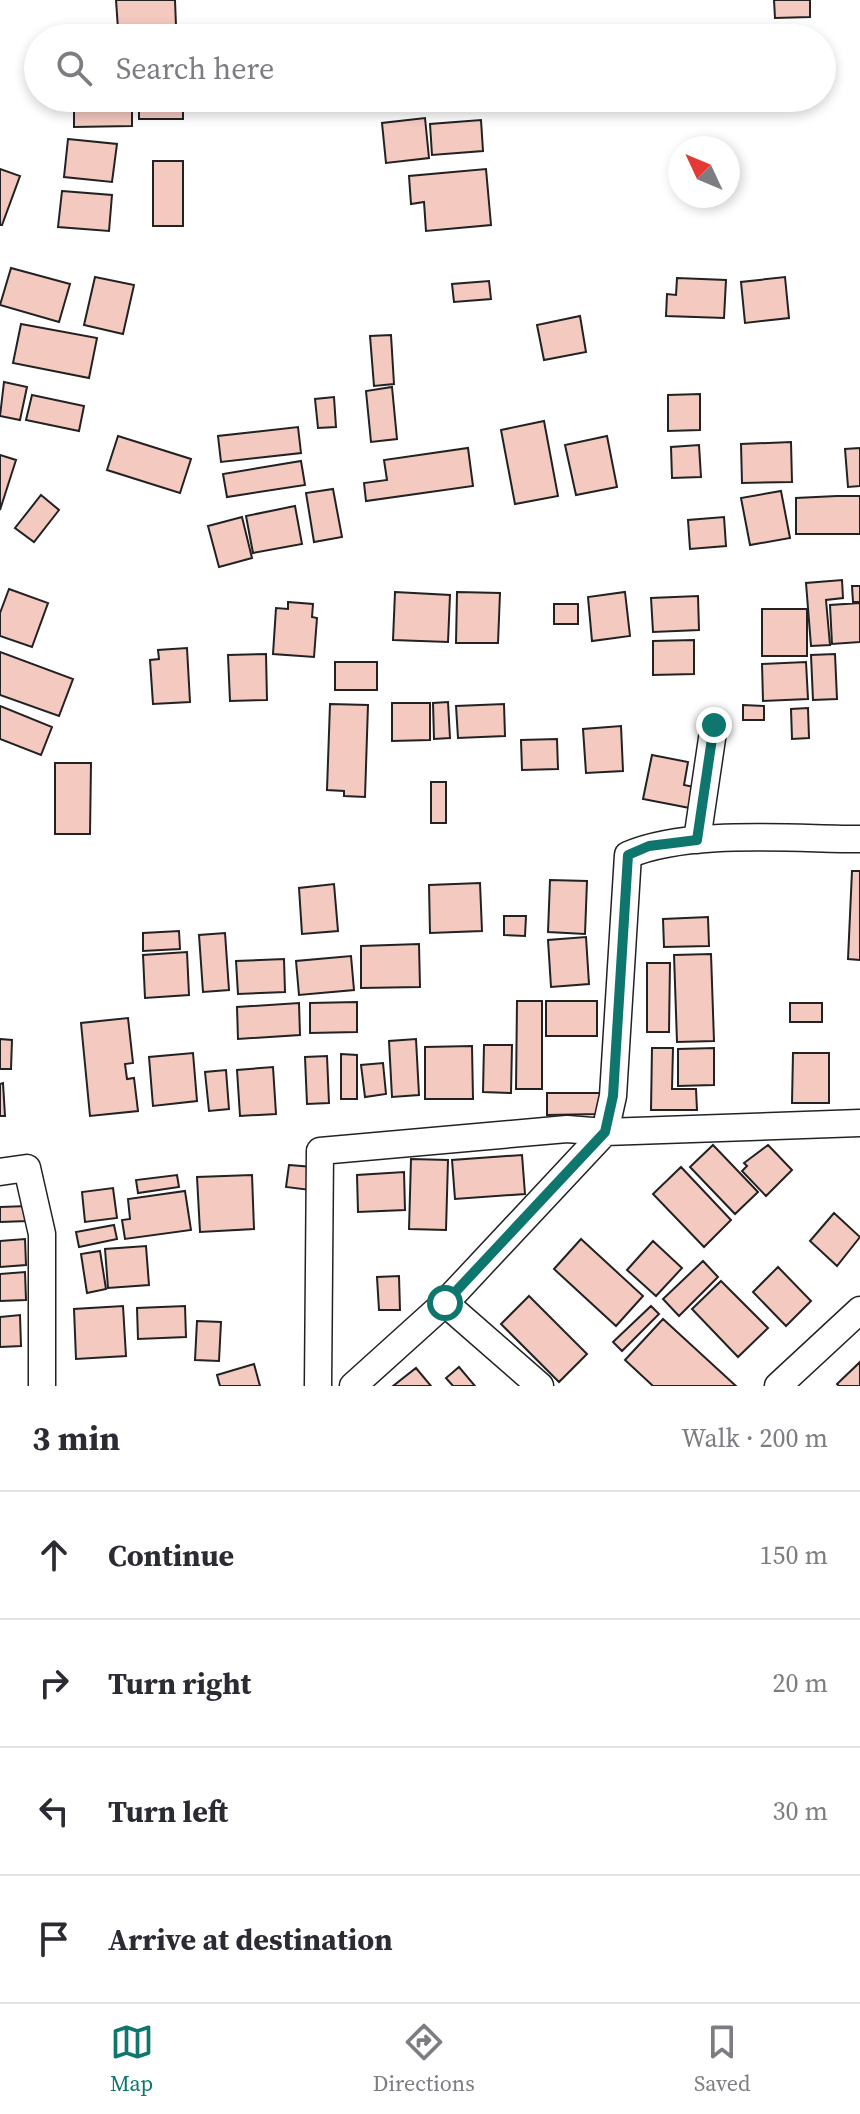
<!DOCTYPE html>
<html lang="en">
<head>
<meta charset="utf-8">
<style>
	body { margin:0; font-family:"Source Serif 4",serif; background:#f7f7f7; color:#2b2b33 }
	.compass { position:absolute; left:668px; top:136px; width:72px; height:72px; border-radius:50%; background:#fff; box-shadow:0 4px 12px #0003; rotate:314deg }
	.stop { position:absolute; width:24px; height:24px; margin:-18px; border:6px solid #0f766e; border-radius:50%; background:#fff }
	.stop.end { background:#0f766e; border-color:#fff; box-shadow:0 2px 8px #0008 }
	.list { margin:0; padding:0; list-style:none }
	h2 { display:flex; justify-content:space-between; align-items:center; height:104px; margin:0; padding:0 32px; font-size:34px }
	h2 small { font-size:26px; font-weight:400; color:#7c7c81 }
	.list li { display:grid; grid-template-columns:52px 1fr auto; gap:24px; align-items:center; box-sizing:border-box; height:128px; padding:0 32px; border-top:2px solid #e1e1e2 }
	.list b { display:block; font-size:30px; white-space:nowrap }
	.list em { font-size:26px; font-style:normal; color:#7c7c81 }
	.icon { flex:none; width:44px; height:44px; fill:none; stroke:currentColor; stroke-width:2; stroke-linecap:round; stroke-linejoin:round }
	.map { position:relative; flex:none; width:860px; height:1386px; overflow:hidden }
	.search { position:absolute; background:#fff; box-shadow:0 4px 12px #0003; left:24px; right:24px; top:24px; height:88px; display:flex; align-items:center; gap:20px; box-sizing:border-box; padding:0 28px; border-radius:44px; color:#7c7c81; font-size:30px }
	.sheet { height:616px; background:#fff }
	nav { display:flex; justify-content:space-around; align-items:center; box-sizing:border-box; height:112px; border-top:2px solid #e1e1e2; background:#fff; font-size:22px; color:#7c7c81 }
	nav a { display:grid; justify-items:center; gap:4px }
	nav .on { color:#0f766e }
	.map>svg:first-child { display:block }
</style>
</head>
<body>
<div class="map">
<svg width="860" height="1386" viewBox="0 0 860 1386">
	<rect width="100%" height="100%" fill="#fff"/>
	<path fill="#f3c9c0" stroke="#222" stroke-width="2" d="M116,0H175L176,26L118,29Z
		M774,0H810V17L775,18Z
		M182,29L183,38H149L148,32Z
		M140,33L141,38H86V37Z
		M74,98H132V126L74,127Z
		M139,98H183V119H139Z
		M264,98H301V102L265,106Z
		M376,98H414V106L376,105Z
		M425,118L429,158L386,163L382,123Z
		M481,120L483,151L432,155L430,124Z
		M68,139L117,144L112,182L64,177Z
		M153,161H183V226H153Z
		M0,169L20,176L2,225H0Z
		M486,169L491,225L426,231L424,202L411,204L409,176Z
		M62,191L112,195L109,231L58,227Z
		M11,268L70,284L59,322L0,305Z
		M95,277L134,285L123,334L84,325Z
		M785,277L789,318L745,323L741,282Z
		M677,278L726,280L724,318L666,316L667,294L676,295Z
		M489,281L491,299L454,302L452,284Z
		M580,316L586,352L544,360L537,325Z
		M21,324L97,338L89,378L13,363Z
		M391,335L394,384L374,386L370,336Z
		M4,382L27,387L20,420L0,416Z
		M392,387L397,439L371,442L366,391Z
		M700,394V430L668,431V395Z
		M32,395L84,406L79,431L26,420Z
		M334,397L336,427L318,428L315,399Z
		M544,421L558,496L515,504L501,430Z
		M298,427L301,453L221,462L218,436Z
		M118,436L191,459L180,493L107,470Z
		M607,436L617,487L576,495L565,445Z
		M791,442L792,482L742,483L741,444Z
		M699,445L701,477L672,478L671,447Z
		M468,448L473,486L366,501L364,483L387,480L384,460Z
		M860,448V486L848,487L845,449Z
		M0,455L16,460L0,510Z
		M301,461L305,485L227,497L223,474Z
		M333,489L342,537L314,542L306,493Z
		M781,491L790,538L750,545L741,498Z
		M41,495L59,510L34,542L15,528Z
		M837,496H860V534H796V498Z
		M295,506L302,544L253,553L246,516Z
		M242,517L252,558L219,567L208,526Z
		M724,517L726,546L690,549L688,520Z
		M842,580L843,598L826,600L830,645L811,646L806,583Z
		M852,586H860V602H853Z
		M9,589L48,603L32,647L0,636V613Z
		M395,592L450,595L448,642L393,640Z
		M457,592L500,593L498,643H456Z
		M625,592L630,636L592,641L588,597Z
		M698,596L699,630L653,632L651,598Z
		M288,602L313,604L312,617L317,618L314,657L273,654L276,608L288,609Z
		M860,603V642L832,644L830,605Z
		M554,604H578V624H554Z
		M762,609H807V656H762Z
		M694,640V674L653,675V641Z
		M187,648L190,702L153,704L150,660L159,659L158,650Z
		M0,652L73,679L59,716L0,695Z
		M266,654L267,700L230,701L228,655Z
		M835,654L837,699L813,700L811,655Z
		M335,662H377V690H335Z
		M806,662L808,699L763,701L762,664Z
		M448,702L450,738L434,739L433,703Z
		M392,703H430V740L392,741Z
		M330,704L368,705L365,797L344,796V791L327,790Z
		M504,704L505,736L458,738L456,706Z
		M743,705L764,706V720H743Z
		M0,706L52,727L41,755L0,739Z
		M808,708L809,738L792,739L791,709Z
		M621,726L623,771L586,773L583,729Z
		M557,739L558,769L522,770L521,740Z
		M652,755L688,762L684,785L699,788L695,809L643,799Z
		M55,763H91L90,834H55Z
		M431,782H446V823H431Z
		M852,871H860V960L848,959Z
		M550,880L587,881L585,934L548,932Z
		M480,883L482,931L430,933L429,885Z
		M334,884L338,931L302,934L299,888Z
		M504,916H526L525,936L504,935Z
		M708,917L709,946L664,947L663,919Z
		M179,931L180,949L143,951V933Z
		M225,933L229,990L203,992L199,935Z
		M586,937L589,984L551,987L548,940Z
		M419,944L420,987L361,988V946Z
		M187,952L189,995L145,998L143,955Z
		M711,954L714,1041L677,1042L674,955Z
		M351,956L354,990L299,995L296,961Z
		M284,959L285,992L238,994L236,961Z
		M647,963H670L669,1032H647Z
		M517,1001H542V1089H516Z
		M546,1001H597V1036H546Z
		M357,1002V1032L310,1033V1003Z
		M299,1003L300,1035L238,1039L237,1007Z
		M790,1003H822V1022H790Z
		M128,1018L133,1063L125,1064L127,1079L134,1078L138,1111L90,1116L81,1023Z
		M0,1039L12,1040L11,1069H0Z
		M416,1039L419,1095L392,1097L389,1041Z
		M484,1045H512L511,1093L483,1092Z
		M472,1046L473,1099H425V1047Z
		M652,1048H673L672,1089H696L697,1110H651Z
		M714,1048V1085L678,1086V1049Z
		M193,1053L197,1101L153,1106L149,1057Z
		M793,1053H829V1103H792Z
		M341,1054L357,1055V1099H341Z
		M327,1056L329,1103L307,1104L305,1057Z
		M383,1063L386,1094L365,1097L361,1065Z
		M273,1067L276,1114L240,1116L237,1070Z
		M226,1070L229,1109L209,1111L205,1072Z
		M3,1083L5,1116H0V1084Z
		M547,1093H600V1114L547,1115Z
		M713,1145L758,1192L735,1214L690,1167Z
		M768,1145L792,1170L766,1196L742,1171L747,1166L744,1163Z
		M522,1155L525,1194L455,1199L452,1160Z
		M411,1159L448,1160L446,1230L409,1229Z
		M289,1165L313,1167L310,1190L286,1187Z
		M681,1167L731,1220L704,1247L653,1194Z
		M404,1172L405,1210L358,1212L357,1175Z
		M177,1175L179,1187L138,1193L136,1180Z
		M252,1175L254,1229L200,1232L197,1177Z
		M113,1188L117,1218L85,1222L82,1192Z
		M185,1191L191,1230L125,1239L122,1220L130,1219L128,1199Z
		M28,1206V1221L0,1222V1207Z
		M834,1213L860,1237L837,1266L810,1241Z
		M114,1225L117,1239L79,1247L76,1232Z
		M25,1239L26,1265L0,1267V1241Z
		M581,1239L643,1296L616,1326L554,1269Z
		M653,1241L682,1268L656,1296L627,1270Z
		M146,1246L149,1285L108,1288L105,1249Z
		M100,1251L106,1289L87,1293L81,1254Z
		M703,1261L718,1277L679,1316L663,1299Z
		M778,1267L811,1301L786,1326L753,1292Z
		M25,1272L26,1300L0,1301V1274Z
		M399,1276L400,1310H379L377,1277Z
		M721,1281L768,1328L738,1357L692,1309Z
		M529,1296L587,1354L559,1382L501,1324Z
		M123,1306L126,1356L76,1359L74,1309Z
		M185,1306L186,1337L138,1339L137,1308Z
		M651,1306L659,1314L622,1351L613,1342Z
		M20,1315L21,1346L0,1347V1317Z
		M663,1319L736,1386H653L625,1360Z
		M197,1321L221,1322L219,1361L195,1360Z
		M860,1362V1386H839L837,1384Z
		M254,1364L260,1386H220L217,1375Z
		M459,1367L475,1386H453L446,1378Z
		M416,1368L431,1386H393Z"/>
	<g fill="none" stroke-linecap="round" stroke-linejoin="round">
		<defs>
			<path id="minor" d="M697,840L714,725
				M0,1172L27,1168L42,1234V1386
				M445,1303L540,1386
				M318,1386L320,1151L567,1129L605,1132L860,1123
				M353,1386L445,1303L605,1132L613,1096L628,855C687,829 794,839 860,839
				M778,1386L860,1310"/>
		</defs>
		<use href="#minor" stroke="#222" stroke-width="29"/>
		<use href="#minor" stroke="#fff" stroke-width="26"/>
	</g>
	<g fill="none" stroke-linecap="round" stroke-linejoin="round">
		<path stroke="#0f766e" stroke-width="10" d="M445,1303L605,1132L613,1096L628,855L649,846L697,840L714,725"/>
	</g>
</svg>
<svg class="compass" viewBox="-18 -18 36 36"><path d="M0-13l5 13h-10z" fill="#e53935"/><path d="M0 13l5-13h-10z" fill="#7c7c81"/></svg>
<div class="stop" style="left:445px;top:1303px"></div>
<div class="stop end" style="left:714px;top:725px"></div>
<div class="search"><svg class="icon" aria-label="search" viewBox="0 0 24 24"><circle cx="10" cy="10" r="6"/><path d="M15 15l6 6"/></svg>Search here</div>
</div>
<section class="sheet">
<h2>3 min<small>Walk · 200 m</small></h2>
<ul class="list">
<li><svg class="icon" aria-label="ahead" viewBox="0 0 24 24"><path d="M12 20V5M6 11l6-6 6 6"/></svg><div><b>Continue</b></div><em>150 m</em></li>
<li><svg class="icon" aria-label="right" viewBox="0 0 24 24"><path d="M7 20v-9h11M14 6l5 5-5 5"/></svg><div><b>Turn right</b></div><em>20 m</em></li>
<li><svg class="icon" aria-label="left" viewBox="0 0 24 24"><path d="M17 20v-9H6M10 6l-5 5 5 5"/></svg><div><b>Turn left</b></div><em>30 m</em></li>
<li><svg class="icon" aria-label="arrive" viewBox="0 0 24 24"><path d="M6 21V4h12l-3 4 3 4H6"/></svg><div><b>Arrive at destination</b></div></li>
</ul>
</section>
<nav>
<a class="on"><svg class="icon" aria-label="map" viewBox="0 0 24 24"><path d="M3 6l6-2 6 2 6-2v14l-6 2-6-2-6 2zM9 4v14M15 6v14"/></svg>Map</a>
<a><svg class="icon" aria-label="directions" viewBox="0 0 24 24"><path d="M12 3l9 9-9 9-9-9zM9 14v-3h6M13 9l2 2-2 2"/></svg>Directions</a>
<a><svg class="icon" aria-label="saved" viewBox="0 0 24 24"><path d="M7 4h10v16l-5-4-5 4z"/></svg>Saved</a>
</nav>
</body>
</html>
